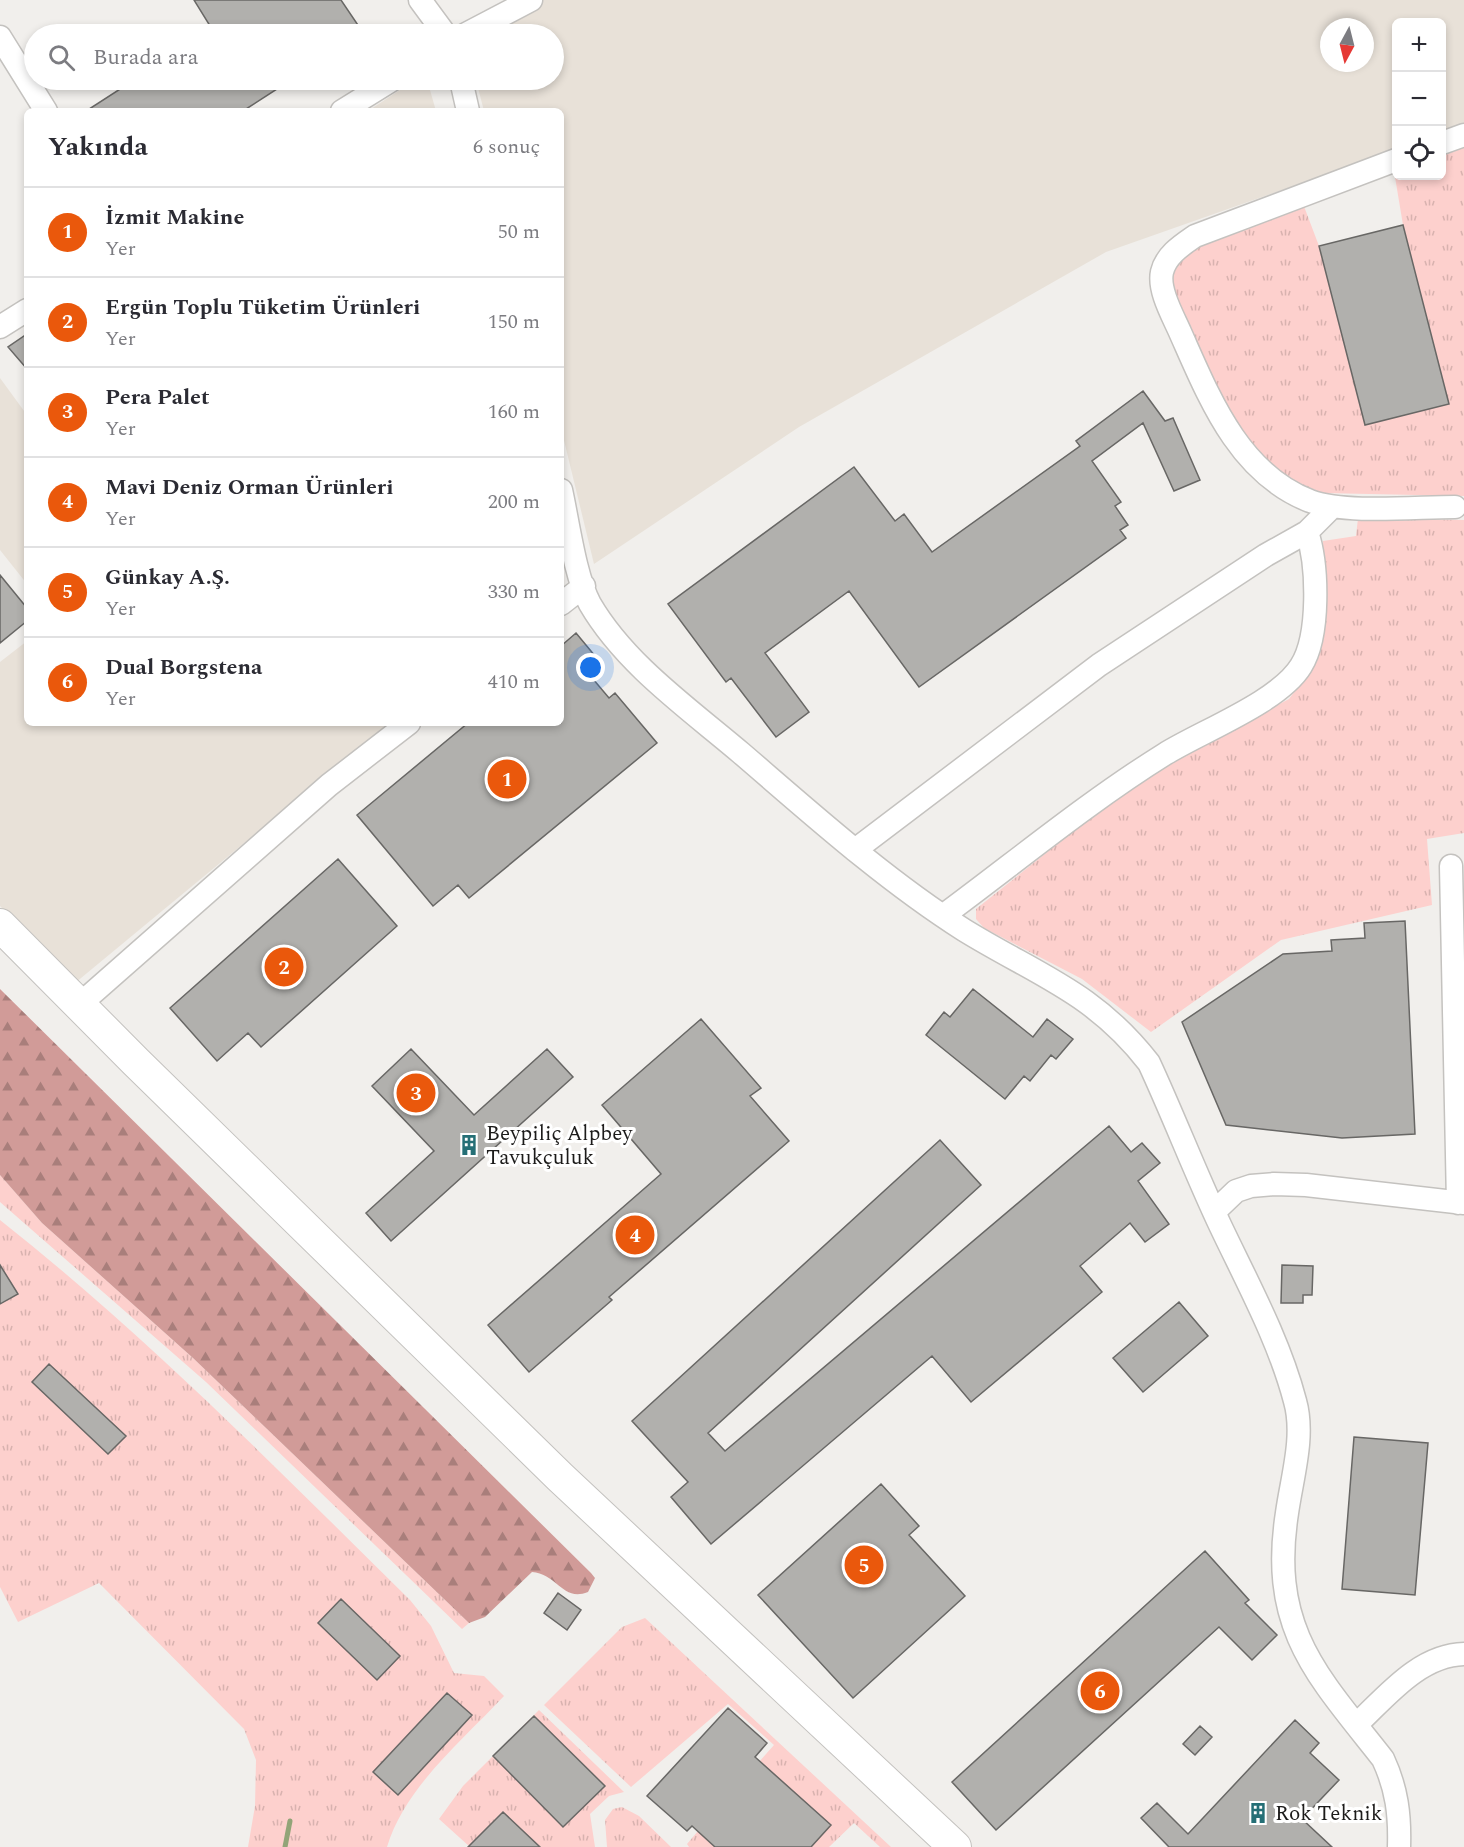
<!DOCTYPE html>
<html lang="tr">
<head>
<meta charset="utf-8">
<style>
	body { margin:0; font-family:Spectral,serif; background:#f7f7f7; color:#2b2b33 }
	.controls { position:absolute; right:18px; top:18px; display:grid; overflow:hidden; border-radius:9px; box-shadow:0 3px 9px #0003 }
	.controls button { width:54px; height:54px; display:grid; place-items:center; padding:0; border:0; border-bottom:2px solid #e1e1e2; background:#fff; color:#2b2b33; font:30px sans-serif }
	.compass { position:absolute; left:1320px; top:18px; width:54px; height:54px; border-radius:50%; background:#fff; box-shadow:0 3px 9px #0003; rotate:187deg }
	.you { position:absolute; left:591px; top:668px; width:21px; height:21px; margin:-15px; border:4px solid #fff; border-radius:50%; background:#1a73e8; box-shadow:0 0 0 9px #1a73e833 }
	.badge { display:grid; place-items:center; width:39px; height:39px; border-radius:50%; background:#ea580c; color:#fff; font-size:20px; font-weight:700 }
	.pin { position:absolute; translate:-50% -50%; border:3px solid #fff; box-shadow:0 2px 6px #0006 }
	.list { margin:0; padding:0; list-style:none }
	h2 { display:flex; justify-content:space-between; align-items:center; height:78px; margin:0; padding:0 24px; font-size:26px }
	h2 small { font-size:20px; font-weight:400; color:#7c7c81 }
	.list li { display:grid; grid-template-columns:39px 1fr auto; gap:18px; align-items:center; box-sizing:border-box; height:90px; padding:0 24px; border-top:2px solid #e1e1e2 }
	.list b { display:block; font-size:22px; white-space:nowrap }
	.list p { margin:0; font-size:20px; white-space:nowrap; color:#7c7c81 }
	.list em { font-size:20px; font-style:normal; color:#7c7c81 }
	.icon { flex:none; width:33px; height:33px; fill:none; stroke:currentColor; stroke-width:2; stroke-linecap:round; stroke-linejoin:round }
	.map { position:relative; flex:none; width:1464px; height:1847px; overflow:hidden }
	.search { position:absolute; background:#fff; box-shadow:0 3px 9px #0003; left:24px; top:24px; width:540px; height:66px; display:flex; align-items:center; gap:15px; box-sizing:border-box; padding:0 21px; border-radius:33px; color:#7c7c81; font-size:22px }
	.panel { position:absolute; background:#fff; box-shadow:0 3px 9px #0003; left:24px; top:108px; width:540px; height:618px; border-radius:9px }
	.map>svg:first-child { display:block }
</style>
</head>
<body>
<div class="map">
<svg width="1464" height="1847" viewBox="0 0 1464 1847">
	<defs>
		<pattern id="grass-tufts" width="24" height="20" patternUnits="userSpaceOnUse" patternTransform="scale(1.5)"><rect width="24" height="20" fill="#fdd0cd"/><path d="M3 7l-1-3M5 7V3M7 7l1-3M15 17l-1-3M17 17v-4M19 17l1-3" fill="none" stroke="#d8b2af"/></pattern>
		<pattern id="forest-firs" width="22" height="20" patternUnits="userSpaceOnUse" patternTransform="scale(1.5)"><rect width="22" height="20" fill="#d19b98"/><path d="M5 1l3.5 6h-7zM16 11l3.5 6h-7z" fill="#a97e7b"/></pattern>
	</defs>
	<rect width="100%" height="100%" fill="#f1efec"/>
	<path fill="#e8e1d8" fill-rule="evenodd" d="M544,0H1464V127L1442,135V22H1396V150L1106,252L799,427L594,564L561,428V111H484L476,80H554V34H480ZM1329,27H1365V63H1329Z
		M412,82L428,83L436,111H368Z
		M0,378L27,415V584L0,550Z
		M27,641V723H389L75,983L0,906V662Z"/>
	<path fill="url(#grass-tufts)" d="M1464,146V496L1322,493L1287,478L1253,450L1218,403L1170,302L1171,262L1181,249L1302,201L1319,246L1365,425L1449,404L1403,225L1394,171L1396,170V176H1442V154Z
		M1358,518L1464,520V833L1427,839L1432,905L1281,940L1151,1032L1082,979L984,928L976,919V909L1141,777L1289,699L1315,664L1324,589L1323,541L1356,536Z
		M0,1175L42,1223L193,1358L469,1623L462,1629L206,1382L0,1202Z
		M0,1220C147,1336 277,1469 410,1600L431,1626L454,1673L484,1676L504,1696C462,1741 405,1787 387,1847H248L255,1806L256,1760L244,1729L99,1583L18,1622L0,1587Z
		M645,1618L891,1847H880L854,1823L829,1847H689L687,1844L698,1831L774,1745L728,1704L631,1787L544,1705L622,1627Z
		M539,1710L624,1792L609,1796L590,1814L595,1847H470L439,1819L463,1786Z
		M622,1807L639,1816L671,1847H607L605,1820L613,1809Z"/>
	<path fill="url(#forest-firs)" d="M0,989L591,1573L595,1578L588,1592C562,1602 558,1574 532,1572L485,1617L469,1623L193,1358L42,1223L0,1175Z"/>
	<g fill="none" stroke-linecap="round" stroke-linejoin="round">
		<path stroke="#92a478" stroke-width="5" d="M285,1847L290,1821"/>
	</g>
	<path fill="#b1b0ad" stroke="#686765" stroke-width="1.5" d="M194,0H341L364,34H215Z
		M134,80H291L243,111H86Z
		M1403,225L1449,404L1365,425L1319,246Z
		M27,334V369L8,347Z
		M1143,391L1165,421L1173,418L1200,480L1174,491L1143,423L1092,461L1121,502L1115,506L1128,525L1120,530L1126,538L919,687L849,591L765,653L809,712L776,737L731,678L726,682L668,604L854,467L895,521L904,514L932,552L1080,446L1076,441Z
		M0,575L27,608V621L0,643Z
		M576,633L600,662L588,673L609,698L615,693L657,743L469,898L458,885L433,906L357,815L468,723H561V646Z
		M338,859L397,926L261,1047L248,1033L217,1061L170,1008Z
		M1405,921L1415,1134L1342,1138L1226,1125L1182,1022L1283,954L1332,951L1331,940L1365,938L1364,923Z
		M973,989L1033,1037L1047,1019L1073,1039L1056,1059L1051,1055L1030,1081L1024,1076L1005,1099L926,1035L944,1012L950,1017Z
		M701,1019L761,1088L750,1096L789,1141L609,1297L612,1300L529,1372L488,1325L661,1174L602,1105Z
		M411,1049L474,1115L547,1049L573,1077L391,1241L366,1213L434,1151L372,1086Z
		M1109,1126L1131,1152L1142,1143L1160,1163L1138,1181L1169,1224L1145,1242L1130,1223L1080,1266L1102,1292L971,1402L932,1356L711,1544L671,1497L688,1482L632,1421L940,1140L981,1185L708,1433L725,1451Z
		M0,1265L18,1294L0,1304Z
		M1282,1265L1313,1266L1312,1295H1303V1303H1281Z
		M1179,1302L1208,1336L1143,1392L1113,1358Z
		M49,1364L126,1436L108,1454L32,1382Z
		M1354,1437L1428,1443L1415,1595L1342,1589Z
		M881,1484L919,1526L909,1535L965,1596L853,1698L758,1595Z
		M1205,1551L1249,1600L1245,1603L1277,1635L1252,1660L1219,1627L996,1830L952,1782Z
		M558,1593L581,1610L567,1630L544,1613Z
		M341,1599L400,1656L377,1680L318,1623Z
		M447,1693L472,1715L398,1795L373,1772Z
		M728,1708L767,1743L755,1757L831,1825L811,1847H715L692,1826L687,1831L647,1796Z
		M534,1716L605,1786L563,1827L493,1756Z
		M1295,1720L1319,1743L1310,1753L1339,1780L1302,1819L1332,1847H1169L1141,1818L1157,1803L1188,1834Z
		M1200,1726L1212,1737L1195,1755L1183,1744Z
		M503,1812L540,1847H468Z"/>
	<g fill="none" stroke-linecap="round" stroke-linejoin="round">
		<defs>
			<path id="street" d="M420,0L445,34
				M466,34L531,0
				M0,37L46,111
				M461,80L468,111
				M342,111L392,80
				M1442,143L1464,135
				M1396,160L1195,236C1182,245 1166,255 1162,272C1158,290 1173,316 1180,332C1209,397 1238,473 1310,501C1346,514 1415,507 1455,507
				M0,327L27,310
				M561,490C568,521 575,577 590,604C625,664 688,708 741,753C812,814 884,879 964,930C1037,975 1094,992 1149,1063C1174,1117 1195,1172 1220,1225C1247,1282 1279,1340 1295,1401C1305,1436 1292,1477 1287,1513C1269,1629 1317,1675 1383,1759C1397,1789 1400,1815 1399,1847
				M561,604L584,586
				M855,850L1099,665L1266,555L1307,532L1332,507
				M1451,866L1458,1203
				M944,915C1017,861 1088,802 1165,754C1202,731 1279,702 1301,666C1320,636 1318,565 1307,532
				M79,1005L329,785L409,723
				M1214,1212L1236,1191L1251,1186L1274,1184L1306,1185L1464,1203
				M1356,1725C1386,1697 1419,1655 1464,1654"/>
			<path id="secondary" d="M0,925L136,1062L560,1477L955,1847"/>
		</defs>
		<use href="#street" stroke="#c4c2bf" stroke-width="25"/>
		<use href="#secondary" stroke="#c4c2bf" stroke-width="34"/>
		<use href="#street" stroke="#fff" stroke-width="22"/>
		<use href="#secondary" stroke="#fff" stroke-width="32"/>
	</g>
	<defs>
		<symbol id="building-bare" viewBox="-9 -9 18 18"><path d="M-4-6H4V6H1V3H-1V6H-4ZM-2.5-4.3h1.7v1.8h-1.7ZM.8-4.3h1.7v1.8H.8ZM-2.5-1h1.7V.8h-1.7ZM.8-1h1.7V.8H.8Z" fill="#256f76" stroke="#fff" stroke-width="2.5" paint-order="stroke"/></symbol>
	</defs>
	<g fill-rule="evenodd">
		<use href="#building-bare" x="454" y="1130" width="30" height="30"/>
		<use href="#building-bare" x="1243" y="1798" width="30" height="30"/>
	</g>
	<g text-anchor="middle" stroke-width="6" stroke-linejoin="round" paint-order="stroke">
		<g font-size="21" fill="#1c1b1a" stroke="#fff" text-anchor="start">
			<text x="486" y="1140">Beypiliç Alpbey<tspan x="486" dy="24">Tavukçuluk</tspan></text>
			<text x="1275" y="1820">Rok Teknik</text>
		</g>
	</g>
</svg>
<div class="controls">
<button>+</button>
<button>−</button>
<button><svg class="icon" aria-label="locate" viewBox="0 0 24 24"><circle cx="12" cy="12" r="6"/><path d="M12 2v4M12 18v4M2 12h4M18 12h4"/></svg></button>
</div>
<svg class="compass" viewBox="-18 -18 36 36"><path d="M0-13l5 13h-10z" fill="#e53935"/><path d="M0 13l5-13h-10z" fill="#7c7c81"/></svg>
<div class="you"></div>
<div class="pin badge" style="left:507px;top:779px">1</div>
<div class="pin badge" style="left:284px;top:967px">2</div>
<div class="pin badge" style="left:416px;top:1093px">3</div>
<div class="pin badge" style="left:635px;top:1235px">4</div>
<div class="pin badge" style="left:864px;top:1565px">5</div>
<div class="pin badge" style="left:1100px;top:1691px">6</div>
<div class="search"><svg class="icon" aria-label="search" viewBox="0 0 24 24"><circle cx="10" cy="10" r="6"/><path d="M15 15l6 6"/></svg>Burada ara</div>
<section class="panel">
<h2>Yakında<small>6 sonuç</small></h2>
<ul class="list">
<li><span class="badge">1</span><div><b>İzmit Makine</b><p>Yer</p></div><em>50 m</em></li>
<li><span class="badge">2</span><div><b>Ergün Toplu Tüketim Ürünleri</b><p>Yer</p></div><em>150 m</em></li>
<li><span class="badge">3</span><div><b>Pera Palet</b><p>Yer</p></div><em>160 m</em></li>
<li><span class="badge">4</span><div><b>Mavi Deniz Orman Ürünleri</b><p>Yer</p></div><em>200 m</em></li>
<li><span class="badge">5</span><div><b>Günkay A.Ş.</b><p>Yer</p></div><em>330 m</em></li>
<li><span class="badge">6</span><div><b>Dual Borgstena</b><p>Yer</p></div><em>410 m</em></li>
</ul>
</section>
</div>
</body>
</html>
